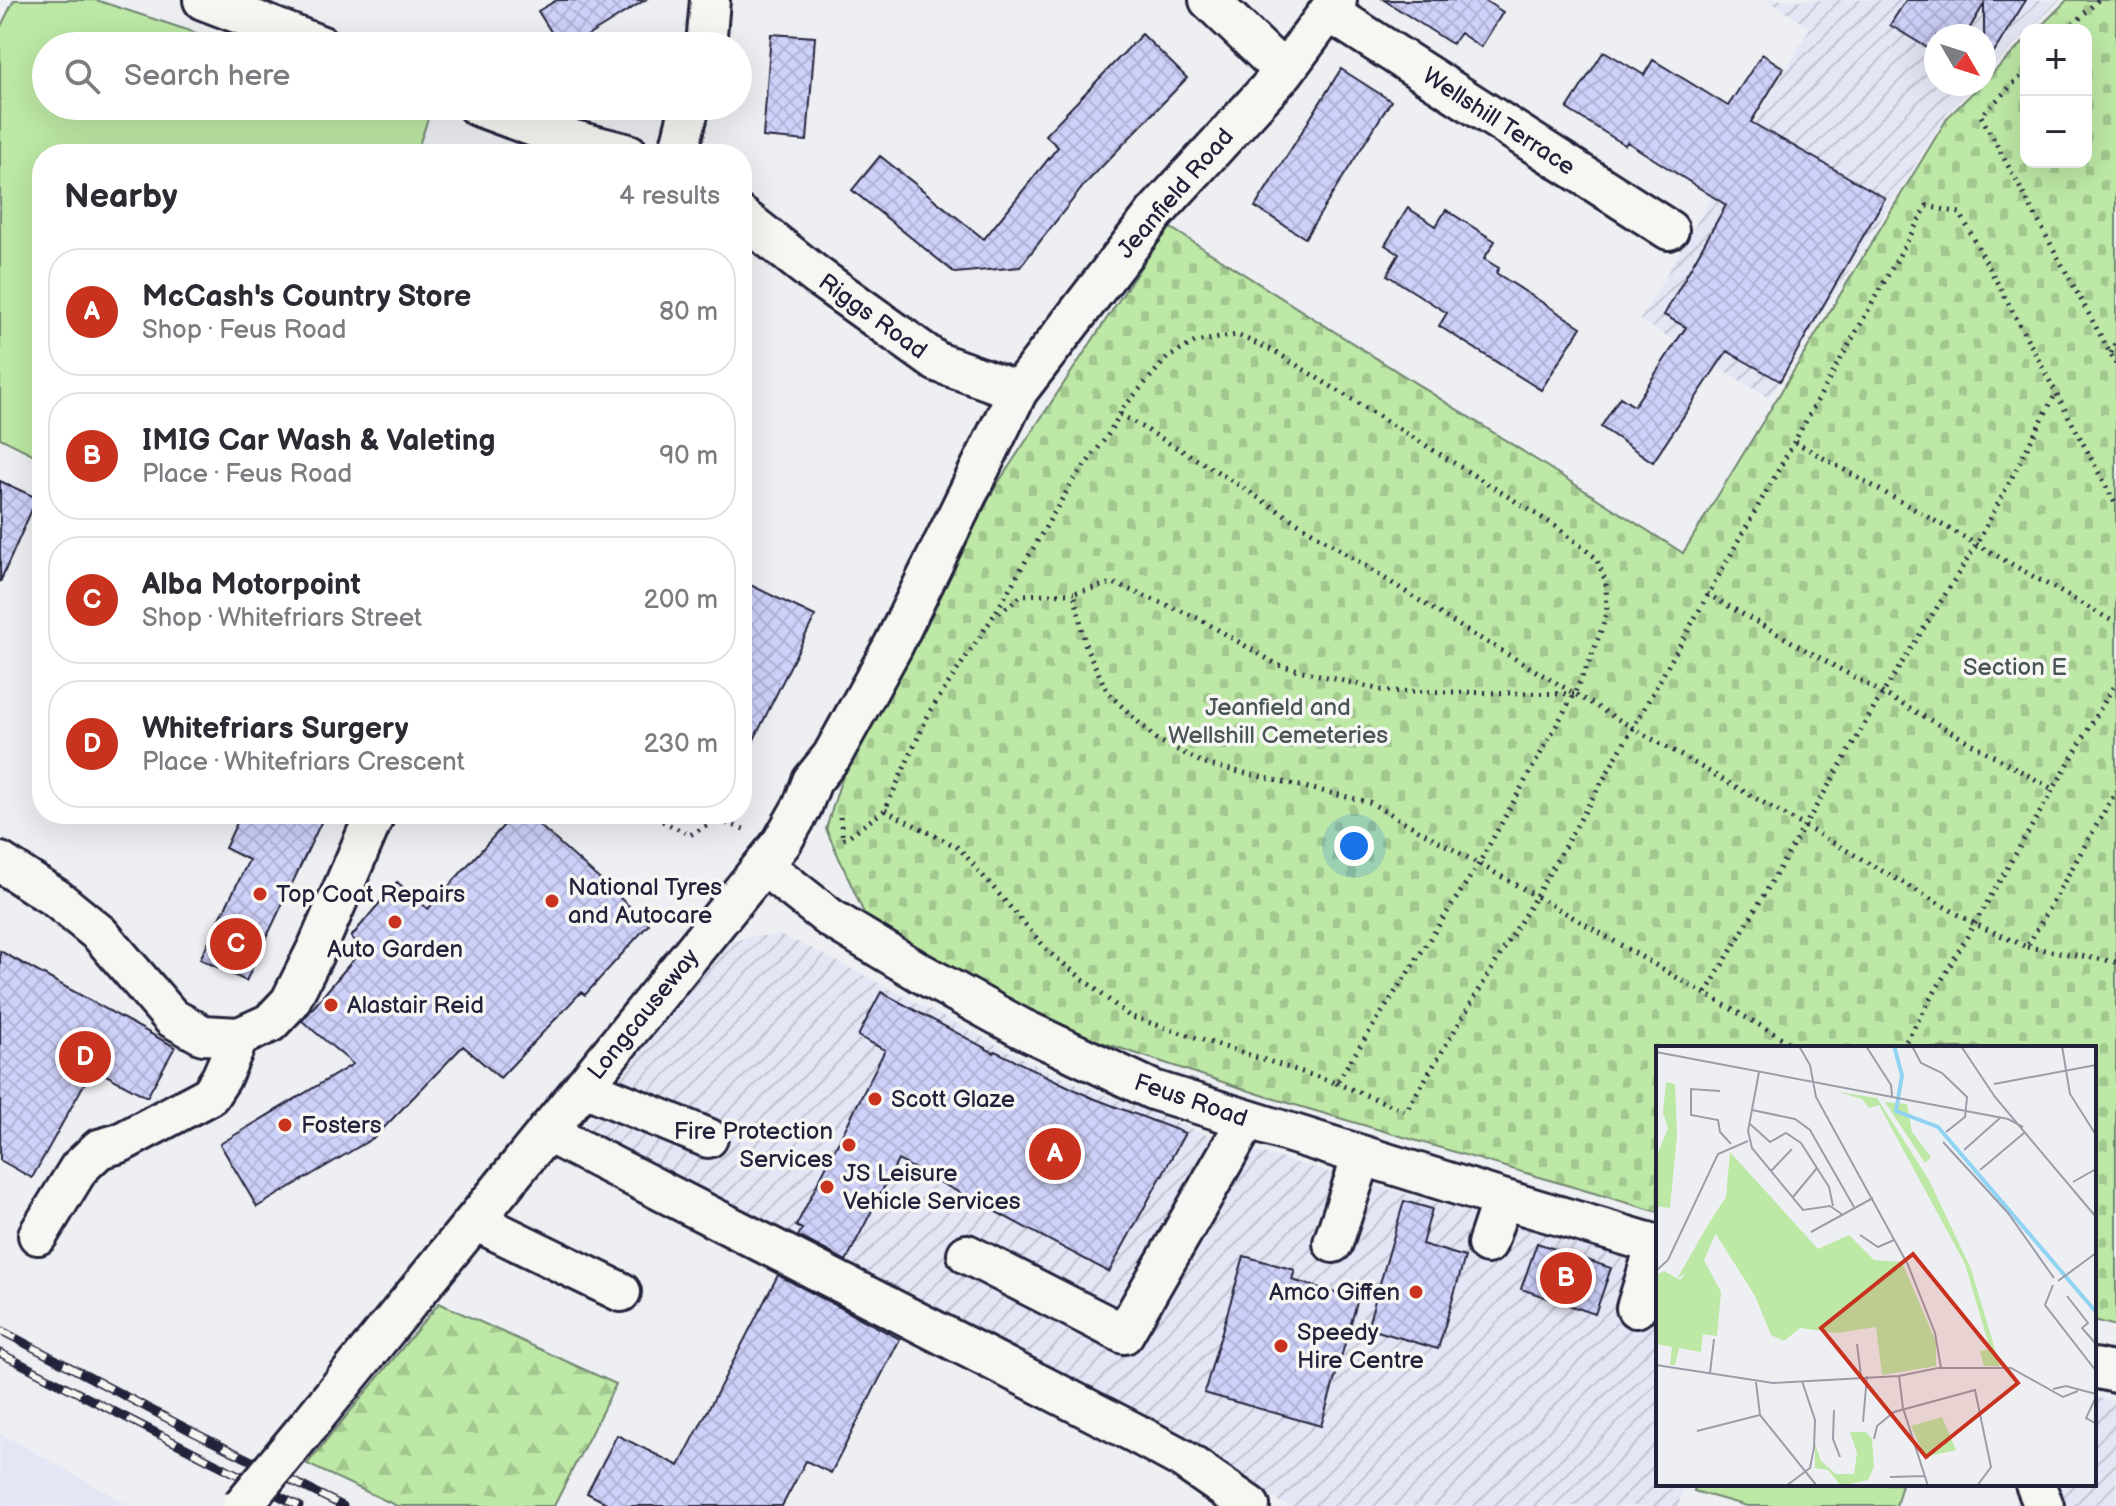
<!DOCTYPE html>
<html lang="en">
<head>
<meta charset="utf-8">
<style>
	body { margin:0; font-family:"Balsamiq Sans",sans-serif; background:#f7f7f7; color:#2b2b33 }
	.controls { position:absolute; right:24px; top:24px; display:grid; overflow:hidden; border-radius:16px; box-shadow:0 8px 32px #0002 }
	.controls button { width:72px; height:72px; display:grid; place-items:center; padding:0; border:0; border-bottom:2px solid #e1e1e2; background:#fff; color:#2b2b33; font:40px sans-serif }
	.compass { position:absolute; left:1924px; top:24px; width:72px; height:72px; border-radius:50%; background:#fff; box-shadow:0 8px 32px #0002; rotate:129deg }
	.you { position:absolute; left:1354px; top:846px; width:28px; height:28px; margin:-20px; border:6px solid #fff; border-radius:50%; background:#1a73e8; box-shadow:0 0 0 12px #1a73e833 }
	.badge { display:grid; place-items:center; width:52px; height:52px; border-radius:50%; background:#c8321e; color:#fff; font-size:26px; font-weight:700 }
	.pin { position:absolute; translate:-50% -50%; border:4px solid #fff; box-shadow:0 2px 8px #0006 }
	.list { margin:0; padding:0; list-style:none }
	h2 { display:flex; justify-content:space-between; align-items:center; height:104px; margin:0; padding:0 32px; font-size:34px }
	h2 small { font-size:26px; font-weight:400; color:#7c7c81 }
	.list li { display:grid; grid-template-columns:52px 1fr auto; gap:24px; align-items:center; box-sizing:border-box; height:128px; margin:0 16px 16px; padding:0 16px; border:2px solid #e1e1e2; border-radius:32px }
	.list b { display:block; font-size:30px; white-space:nowrap }
	.list p { margin:0; font-size:26px; white-space:nowrap; color:#7c7c81 }
	.list em { font-size:26px; font-style:normal; color:#7c7c81 }
	.icon { flex:none; width:44px; height:44px; fill:none; stroke:currentColor; stroke-width:2; stroke-linecap:round; stroke-linejoin:round }
	.map { position:relative; flex:none; width:2116px; height:1506px; overflow:hidden }
	.search { position:absolute; background:#fff; box-shadow:0 8px 32px #0002; left:32px; top:32px; width:720px; height:88px; display:flex; align-items:center; gap:20px; box-sizing:border-box; padding:0 28px; border-radius:44px; color:#7c7c81; font-size:30px }
	.panel { position:absolute; background:#fff; box-shadow:0 8px 32px #0002; left:32px; top:144px; width:720px; height:680px; border-radius:32px }
	.map>svg:first-child { display:block }
</style>
</head>
<body>
<div class="map">
<svg width="2116" height="1506" viewBox="0 0 2116 1506">
	<defs>
		<pattern id="industrial-furrows" width="10" height="10" patternUnits="userSpaceOnUse" patternTransform="scale(2)"><rect width="10" height="10" fill="#e4e6f5"/><path d="M-1 1l2-2M0 10L10 0M9 11l2-2" fill="none" stroke="#c3c5d3"/></pattern>
		<pattern id="forest-firs" width="22" height="20" patternUnits="userSpaceOnUse" patternTransform="scale(2)"><rect width="22" height="20" fill="#bde8a5"/><path d="M5 1l3.5 6h-7zM16 11l3.5 6h-7z" fill="#a2c78f"/></pattern>
		<pattern id="cemetery-stones" width="16" height="16" patternUnits="userSpaceOnUse" patternTransform="scale(2)"><rect width="16" height="16" fill="#bde8a5"/><path d="M2 7V4a2 2 0 0 1 4 0v3zM10 15v-3a2 2 0 0 1 4 0v3z" fill="#a2c78f"/></pattern>
		<pattern id="building-cross-hatch" width="8" height="8" patternUnits="userSpaceOnUse" patternTransform="scale(2)"><rect width="8" height="8" fill="#ced1f9"/><path d="M0 0l8 8M0 8l8-8" fill="none" stroke="#b1b3d6"/></pattern>
	</defs>
	<rect width="100%" height="100%" fill="#eeeff3"/>
	<filter id="ink" filterUnits="userSpaceOnUse"><feTurbulence type="fractalNoise" baseFrequency=".0125" numOctaves="2"/><feDisplacementMap in="SourceGraphic" scale="16" xChannelSelector="R" yChannelSelector="G"/><feConvolveMatrix kernelMatrix="1 2 1 2 8 2 1 2 1" color-interpolation-filters="sRGB"/></filter>
	<g filter="url(#ink)">
		<path fill="#e4e6f5" d="M0,1433L129,1505L0,1506Z"/>
		<path fill="url(#industrial-furrows)" d="M1768,0H2060L2029,30H2026V33L1984,75V36H1936V84H1975L1949,110L1769,398L1640,320L1810,28Z
			M751,936H782L811,948L1053,1074L1225,1142L1658,1267V1484H1684L1678,1506H1287L1017,1351L580,1131L723,945Z
			M2094,1397L2116,1402V1506H2016L2023,1484H2094Z"/>
		<path fill="#bde8a5" stroke="#708570" stroke-width="2" d="M14,0H96L236,46H46V106H419L431,110L416,154H42V459L0,438V28Z
			M1696,1484H1902L1896,1506H1747L1694,1491Z"/>
		<path fill="url(#forest-firs)" stroke="#708570" stroke-width="2" d="M439,1303L616,1384L554,1506H397L307,1464Z"/>
		<path fill="url(#cemetery-stones)" stroke="#708570" stroke-width="2" d="M2067,0H2116V1326L2094,1320V1048H1658V1212L1268,1097L1062,1029L867,920L826,829L847,761L996,486L1168,226L1683,553L1948,117L2026,40V162H2086V30H2037Z"/>
		<path fill="url(#building-cross-hatch)" stroke="#22223b" stroke-width="2" d="M557,0H645L571,46H560L538,11Z
			M1384,0H1484L1503,12L1481,47L1460,33L1452,44Z
			M1906,0H2026L1984,68V4L1965,36H1936V53L1890,25Z
			M771,34L815,37L807,141L763,137Z
			M1142,34L1187,78L1085,184L1020,267L955,273L852,190L880,156L984,239L1058,147L1045,135Z
			M1604,51L1644,75L1653,60L1728,106L1762,54L1784,68L1751,122L1885,198L1780,381L1727,351L1653,462L1601,427L1620,397L1634,406L1686,327L1664,315L1726,205L1627,142L1625,145L1567,109Z
			M1341,69L1391,101L1305,238L1255,207Z
			M1408,208L1436,226L1446,210L1495,241L1484,259L1499,268L1496,273L1581,327L1541,390L1439,326L1447,313L1387,275L1399,254L1385,245Z
			M0,481L37,498L0,582Z
			M742,581L815,616L742,764Z
			M241,814H325L246,981L200,959L249,860L225,848Z
			M514,814H527L649,924L585,995L581,992L500,1078L463,1046L375,1137L257,1207L220,1144L353,1064L302,1021L363,948L351,937L397,882L428,909Z
			M0,951L175,1047L147,1097L93,1068L32,1178L0,1160Z
			M881,992L994,1053L995,1051L1090,1097L1185,1133L1109,1272L898,1160L846,1261L798,1236L802,1229L796,1226L885,1050L858,1036Z
			M1404,1201L1432,1209L1422,1244L1465,1257L1438,1349L1367,1328Z
			M1537,1243L1611,1268L1595,1314L1521,1289Z
			M1244,1256L1295,1270L1292,1280L1358,1299L1321,1426L1204,1393Z
			M778,1275L900,1339L831,1473L806,1461L782,1506H612L587,1493L617,1435L679,1466Z"/>
		<g fill="none" stroke-linecap="round" stroke-linejoin="round">
			<defs>
				<path id="minor" d="M203,0L322,46
					M1209,0L1284,72
					M1329,12L1669,230
					M706,46L710,0
					M477,106L558,136L629,154
					M678,154L690,106
					M742,217L817,276L937,362L1018,391
					M0,862L57,899L100,934L172,1018L203,1035L239,1037L270,1023L290,1002L318,946L375,814
					M764,866L830,918L921,973L1021,1028L1153,1090L1502,1199L1658,1245
					M584,1087L708,1138
					M546,1132L1135,1433L1181,1458L1250,1506
					M475,1221L621,1292
					M38,1235L79,1168L99,1149L120,1143L210,1095L221,1078L239,1037
					M1333,1243L1362,1156
					M1487,1244L1502,1199
					M967,1254L1124,1334L1247,1120
					M1636,1308L1656,1244
					M2094,1368L2116,1373
					M308,1426L782,842L802,807L812,781L832,756L893,646L1018,391L1155,213L1284,72L1337,0
					M2035,1484L2044,1506"/>
			</defs>
			<use href="#minor" stroke="#22223b" stroke-width="44"/>
			<path stroke="#22223b" stroke-width="5" stroke-dasharray="2 6" stroke-linecap="butt" d="M2068,30L2098,0
				M2026,71L1981,116L2116,364
				M2111,353L2116,341
				M1120,414L1218,472L1461,627L1633,728L1927,206L1960,213L2116,505
				M1795,442L2116,623
				M1707,594L2054,790
				M1574,694L1385,691L1278,665L1198,618L1113,583L1074,593L1086,647L1108,693L1156,739L1205,764L1369,802L1536,896L1633,728L1975,924L2027,947L2116,791
				M885,810L959,848L1049,952L1129,1016L1336,1083L1478,865L1574,694L1590,660L1607,614L1606,582L1596,558L1557,527L1274,351L1237,335L1195,342L1167,358L1124,407L1106,438L1072,482L993,617
				M648,814L690,835L717,820L744,829
				M840,817L843,840L885,810L930,711L993,617L1023,595L1074,593
				M2027,947L2116,962
				M1706,993L1883,693L1977,544L2056,393
				M1902,1048L2116,682
				M1336,1083L1406,1111L1536,896L1799,1048"/>
			<use href="#minor" stroke="#f6f6f2" stroke-width="38"/>
			<defs>
				<path id="rail" d="M0,1330L195,1433L343,1506
					M0,1353L299,1506"/>
			</defs>
			<use href="#rail" stroke="#22223b" stroke-width="9"/>
			<use href="#rail" stroke="#f6f6f2" stroke-width="6" stroke-dasharray="18" stroke-linecap="butt"/>
			<defs>
				<path id="minor-bridge" d="M242,1506L308,1426"/>
			</defs>
			<use href="#minor-bridge" stroke="#22223b" stroke-width="44" stroke-linecap="butt"/>
			<use href="#minor-bridge" stroke="#f6f6f2" stroke-width="38"/>
		</g>
	</g>
	<g fill="#c8321e" stroke="#f6f6f2" stroke-width="3">
		<circle cx="260" cy="894" r="8"/>
		<circle cx="552" cy="901" r="8"/>
		<circle cx="395" cy="922" r="8"/>
		<circle cx="331" cy="1005" r="8"/>
		<circle cx="875" cy="1099" r="8"/>
		<circle cx="285" cy="1125" r="8"/>
		<circle cx="849" cy="1145" r="8"/>
		<circle cx="827" cy="1187" r="8"/>
		<circle cx="1416" cy="1292" r="8"/>
		<circle cx="1281" cy="1346" r="8"/>
	</g>
	<g text-anchor="middle" stroke-width="7" stroke-linejoin="round" paint-order="stroke">
		<g font-size="24" fill="#22223b" stroke="#f6f6f2">
			<text transform="translate(1499 121) rotate(33)" y="8">Wellshill Terrace</text>
			<text transform="translate(1175 193) rotate(-49)" y="8">Jeanfield Road</text>
			<text transform="translate(873 316) rotate(36)" y="8">Riggs Road</text>
			<text transform="translate(643 1014) rotate(-51)" y="8">Longcauseway</text>
			<text transform="translate(1191 1100) rotate(19)" y="8">Feus Road</text>
		</g>
		<g font-size="24" fill="#495456" stroke="#f6f6f2">
			<text x="2015" y="675">Section E</text>
			<text x="1278" y="715">Jeanfield and<tspan x="1278" dy="28">Wellshill Cemeteries</tspan></text>
		</g>
		<g font-size="24" fill="#22223b" stroke="#f6f6f2" text-anchor="start">
			<text x="568" y="895">National Tyres<tspan x="568" dy="28">and Autocare</tspan></text>
			<text x="276" y="902">Top Coat Repairs</text>
			<text x="395" y="957" text-anchor="middle">Auto Garden</text>
			<text x="347" y="1013">Alastair Reid</text>
			<text x="891" y="1107">Scott Glaze</text>
			<text x="301" y="1133">Fosters</text>
			<text x="833" y="1139" text-anchor="end">Fire Protection<tspan x="833" dy="28">Services</tspan></text>
			<text x="843" y="1181">JS Leisure<tspan x="843" dy="28">Vehicle Services</tspan></text>
			<text x="1400" y="1300" text-anchor="end">Amco Giffen</text>
			<text x="1297" y="1340">Speedy<tspan x="1297" dy="28">Hire Centre</tspan></text>
		</g>
	</g>
	<g transform="translate(1656 1046)">
		<rect width="440" height="440" fill="#eeeff3"/>
		<path d="M286,371L300,404L269,411L255,380Z" fill="#bde8a5"/>
		<path d="M10,36L19,38L21,89L14,162L0,160V112L12,82L7,67ZM182,46L221,52L273,134L315,223L344,320H328L324,305L334,303L309,218L223,59L213,62L206,53ZM229,56L251,58L256,86L275,111L269,117ZM53,177L60,187L48,214L21,233ZM194,386H210L216,393L218,421L212,434L185,440L172,424L159,422V398L165,415L180,428H198L201,407Z" fill="#bde8a5"/>
		<path d="M74,106L162,203L193,189L218,214L246,216L280,296V320L226,329L220,281L181,287L144,282L128,295L115,289L99,250L53,177L70,151Z" fill="#bde8a5"/>
		<path d="M48,214L65,246L61,290L47,288L45,306L23,302L19,319H14L16,301L0,298V229L8,225L24,234L37,218Z" fill="#bde8a5"/>
		<path fill="none" stroke="#91d3f3" stroke-width="4" d="M238,0L246,29L240,65L282,81L440,266"/>
		<path fill="none" stroke="#9c9da9" stroke-width="2" d="M143,0L154,19L160,51L252,219L279,287L285,322M210,0L235,39L236,50M256,0L265,17L286,27L311,51L309,71L290,86M305,0L339,51L440,171M406,0L414,48L440,89M0,6L352,73L367,81M103,26L92,85L96,102L147,164L174,160L187,169M338,38L440,19M64,45L35,43V69L62,74L64,86L75,98M96,64L139,73L154,84L198,161M94,78L114,96L130,87L145,97L173,141L177,160M287,96L352,167L398,232M308,104L344,72M324,124L368,87M115,125L136,103M417,136L440,123M137,151L161,122M155,186L217,152M204,189L222,201L238,194M0,225L12,214L62,108L92,95M402,235L440,207M397,239L389,259L440,325M411,250L432,277L426,282L440,298M201,298L205,330M0,319L117,337L243,330L282,322H355L407,351L422,345M54,327L58,293M243,330L247,362L272,440M100,336L104,369L161,440M397,343L410,340L440,348M178,364L177,393L184,411M207,376L211,330M439,377L430,372L440,351M41,385L104,369M218,393L221,380L238,366L319,344L335,421L321,440M234,431L269,430M130,440L154,422L158,402L159,374L146,335"/>
		<path fill="#c8321e" fill-opacity="0.15" stroke="#c8321e" stroke-width="4" d="M257,208L362,337L270,411L165,282Z"/>
		<rect width="440" height="440" fill="none" stroke="#22223b" stroke-width="4"/>
	</g>
</svg>
<div class="controls">
<button>+</button>
<button>−</button>
</div>
<svg class="compass" viewBox="-18 -18 36 36"><path d="M0-13l5 13h-10z" fill="#e53935"/><path d="M0 13l5-13h-10z" fill="#7c7c81"/></svg>
<div class="you"></div>
<div class="pin badge" style="left:1055px;top:1154px">A</div>
<div class="pin badge" style="left:1566px;top:1278px">B</div>
<div class="pin badge" style="left:236px;top:944px">C</div>
<div class="pin badge" style="left:85px;top:1057px">D</div>
<div class="search"><svg class="icon" aria-label="search" viewBox="0 0 24 24"><circle cx="10" cy="10" r="6"/><path d="M15 15l6 6"/></svg>Search here</div>
<section class="panel">
<h2>Nearby<small>4 results</small></h2>
<ul class="list">
<li><span class="badge">A</span><div><b>McCash's Country Store</b><p>Shop · Feus Road</p></div><em>80 m</em></li>
<li><span class="badge">B</span><div><b>IMIG Car Wash &amp; Valeting</b><p>Place · Feus Road</p></div><em>90 m</em></li>
<li><span class="badge">C</span><div><b>Alba Motorpoint</b><p>Shop · Whitefriars Street</p></div><em>200 m</em></li>
<li><span class="badge">D</span><div><b>Whitefriars Surgery</b><p>Place · Whitefriars Crescent</p></div><em>230 m</em></li>
</ul>
</section>
</div>
</body>
</html>
